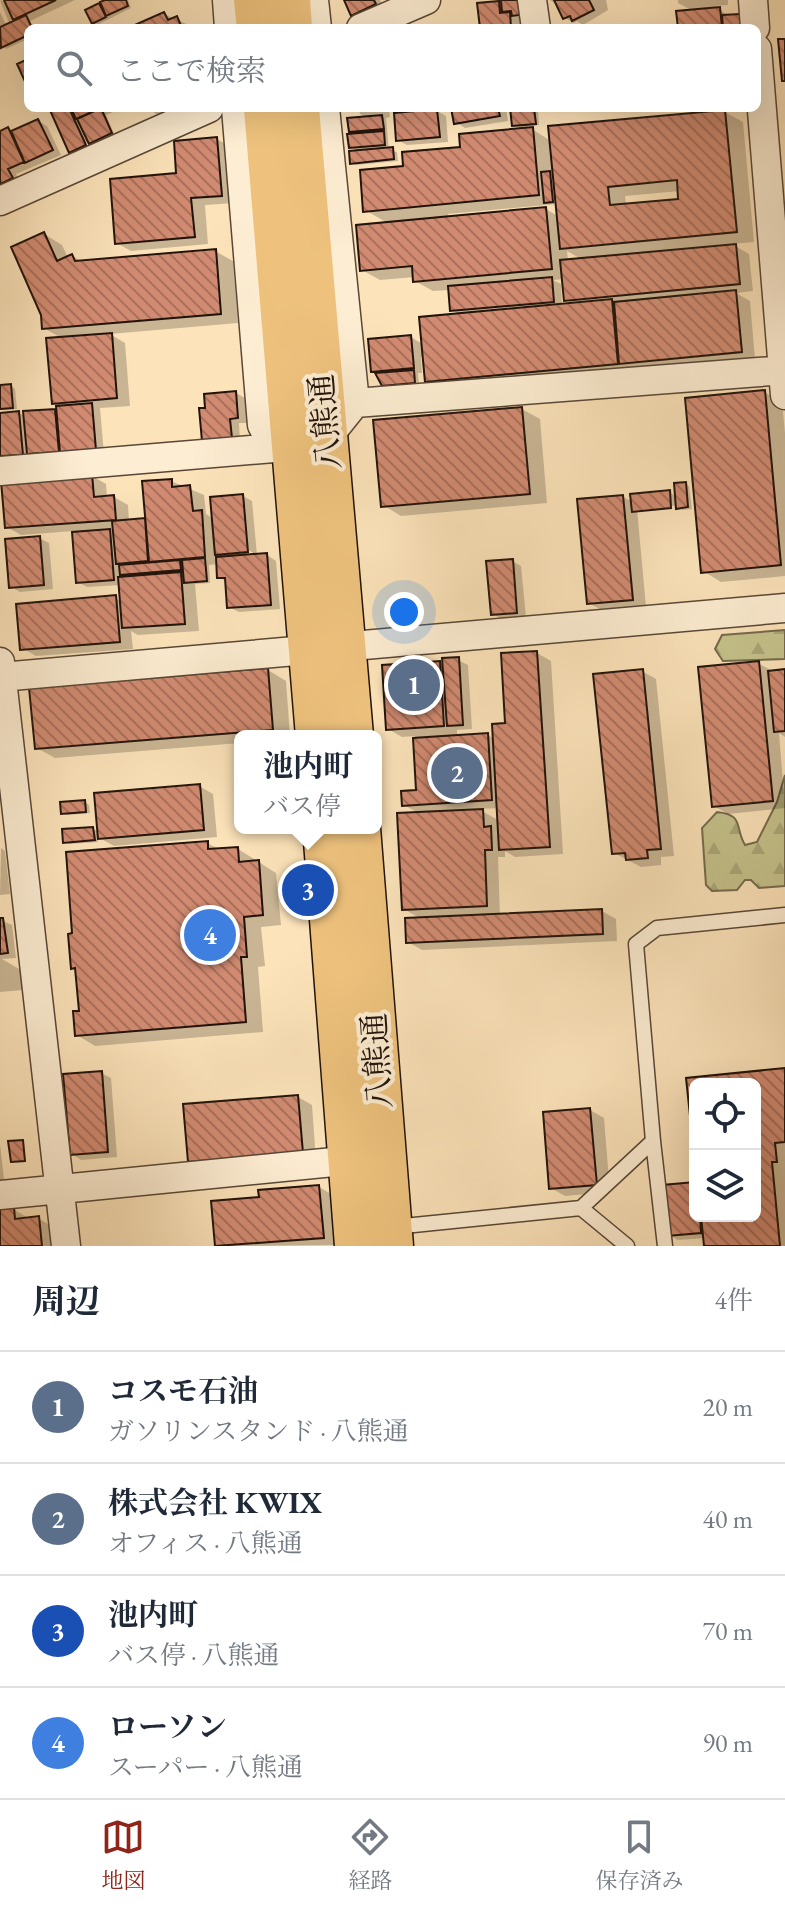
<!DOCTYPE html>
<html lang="ja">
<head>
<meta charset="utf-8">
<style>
	body { margin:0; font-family:"EB Garamond","Noto Serif JP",serif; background:#f2f2f3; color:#1f2937 }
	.controls { position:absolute; right:24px; bottom:24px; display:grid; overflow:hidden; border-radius:12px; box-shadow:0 8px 32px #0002 }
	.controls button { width:72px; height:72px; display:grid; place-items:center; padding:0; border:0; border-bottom:2px solid #e0e1e3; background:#fff; color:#1f2937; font:40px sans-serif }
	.you { position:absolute; left:404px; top:612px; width:28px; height:28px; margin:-20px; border:6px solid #fff; border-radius:50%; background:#1a73e8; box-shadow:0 0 0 12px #1a73e833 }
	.badge { display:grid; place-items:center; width:52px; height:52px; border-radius:50%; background:#8f2418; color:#fff; font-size:26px; font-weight:700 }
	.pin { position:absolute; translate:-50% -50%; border:4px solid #fff; box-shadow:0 2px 8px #0006 }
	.popup { position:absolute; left:234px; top:730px; width:148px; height:104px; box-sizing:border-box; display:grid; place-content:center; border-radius:12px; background:#fff; filter:drop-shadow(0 2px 6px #0005); font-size:26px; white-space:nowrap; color:#747a83 }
	.popup b { font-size:30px; color:#1f2937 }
	.popup::after { content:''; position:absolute; left:50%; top:100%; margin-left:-16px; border:16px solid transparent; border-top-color:#fff }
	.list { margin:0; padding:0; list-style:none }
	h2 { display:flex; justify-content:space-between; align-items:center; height:104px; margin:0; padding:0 32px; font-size:34px }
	h2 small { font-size:26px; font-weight:400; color:#747a83 }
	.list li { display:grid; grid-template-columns:52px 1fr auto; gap:24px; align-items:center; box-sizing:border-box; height:112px; padding:0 32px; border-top:2px solid #e0e1e3 }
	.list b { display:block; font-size:30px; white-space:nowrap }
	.list p { margin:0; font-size:26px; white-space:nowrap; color:#747a83 }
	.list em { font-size:26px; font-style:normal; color:#747a83 }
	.icon { flex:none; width:44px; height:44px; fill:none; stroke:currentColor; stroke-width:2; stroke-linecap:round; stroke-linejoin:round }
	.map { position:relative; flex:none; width:785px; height:1246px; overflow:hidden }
	.search { position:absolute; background:#fff; box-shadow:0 8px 32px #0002; left:24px; right:24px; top:24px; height:88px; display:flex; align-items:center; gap:20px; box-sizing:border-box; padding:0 28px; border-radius:12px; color:#747a83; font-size:30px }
	.sheet { height:552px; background:#fff }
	nav { display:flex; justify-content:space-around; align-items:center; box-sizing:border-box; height:112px; border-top:2px solid #e0e1e3; background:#fff; font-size:22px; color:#747a83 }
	nav a { display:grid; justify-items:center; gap:4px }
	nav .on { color:#8f2418 }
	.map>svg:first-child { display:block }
</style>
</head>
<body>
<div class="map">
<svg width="785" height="1246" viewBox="0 0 785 1246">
	<defs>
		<pattern id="forest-firs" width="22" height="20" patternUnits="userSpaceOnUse" patternTransform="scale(2)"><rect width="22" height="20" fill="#c5c28b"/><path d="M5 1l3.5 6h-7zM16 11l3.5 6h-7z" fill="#a9a677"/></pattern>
		<pattern id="building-back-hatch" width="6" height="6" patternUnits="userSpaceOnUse" patternTransform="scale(2)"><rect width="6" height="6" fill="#d18b72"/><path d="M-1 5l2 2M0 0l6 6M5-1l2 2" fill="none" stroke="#a9705c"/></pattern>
	</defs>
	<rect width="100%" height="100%" fill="#fce3ba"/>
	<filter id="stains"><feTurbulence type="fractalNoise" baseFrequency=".0025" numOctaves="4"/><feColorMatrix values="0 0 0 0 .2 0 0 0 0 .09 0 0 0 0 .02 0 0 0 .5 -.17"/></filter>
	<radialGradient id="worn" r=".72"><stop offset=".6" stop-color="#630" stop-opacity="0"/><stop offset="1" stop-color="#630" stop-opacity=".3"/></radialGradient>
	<path fill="url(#forest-firs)" stroke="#746a4b" stroke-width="2" d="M785,630V659L723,661L715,649L722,635Z
		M785,775V886L759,888L751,880H745L737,890L712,891L706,885L702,828L717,812C745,815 734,827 745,845L757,842L777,802Z"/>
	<path fill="#0003" fill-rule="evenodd" d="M0,0L8,3L6,0H75L30,21L34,28H28V39L6,49L0,42V12L8,29L11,28Z
		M110,0H128L131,8L97,25L93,22L88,11Z
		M346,0H380L384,9L362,20L352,14Z
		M503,0H528L530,28H482L498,3L503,6Z
		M550,0H606L608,10L583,25L577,21L574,23L565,18L556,4Z
		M678,0H728V5L715,6L744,28H680L693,11L678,3Z
		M164,14L191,26L195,25L201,28H133Z
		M51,108H111L113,112L106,115L115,136L80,157L71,152ZM94,139L96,143L74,153V149Z
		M151,108H193L167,120L153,112Z
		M359,108H389L390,117L386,118L389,150L397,152L398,161L356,165L352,163L360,152L351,147L349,120L367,118L360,114Z
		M453,108H506L508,121L465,128L456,122Z
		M512,108L538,110L539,125L527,126L551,141L725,112L743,122L754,242L732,244L749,254L753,291L736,293L750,301L755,359L445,391L427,380L425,356L421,357L422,373H418L419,385L388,387L384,385L373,371L411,337L424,345L460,315L452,310L450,290L433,291L415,281V277L380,280L362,270L389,224L365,210L406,168L523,130L514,125ZM680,191L681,200L626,205L625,196ZM557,204L559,217L546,209L449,218L448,214ZM567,251L583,260L568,261ZM564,279L566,300L574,304L562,305L561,284L553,280Z
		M437,111L446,116L448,142L407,145L398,140Z
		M38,121L47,126L61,155L16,174L21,184L0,193V133L8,130L13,133Z
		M217,139L231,147L235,203L205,205L208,244L131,251L117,243L178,175Z
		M44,234L62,245L68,258L72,256L83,262L215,251L233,261L238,323L110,334L125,343L130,406L100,408L104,454L0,457V415L19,413L26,417L54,411L59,413L58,405L54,403L63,339L44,328Z
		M11,386L15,389L17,409L0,410V387Z
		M764,392L782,402L785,433V576L721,582L703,571Z
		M236,393L245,398L247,423H239L240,443L213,445L207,409Z
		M522,409L540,419L547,503L401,516L383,505Z
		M92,476L106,484L107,498L114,497L128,505L129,522H148L171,481L204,495L206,514L214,519L243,496L252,501L257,555L241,546L239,549L252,557L267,555L276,561L280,609L239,612L229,607L227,582L219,577L218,564L209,565L210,583L195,584L199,631L138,635L131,631L133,649L36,656L22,648L115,598L122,602L121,585L87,587L78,582L74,531L21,535L7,527Z
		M685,484L689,486L692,509L682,510L681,505L637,509L646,607L603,611L589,603L623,497L633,502L669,492L677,497Z
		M39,538L49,543L53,589L20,592L10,586Z
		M512,561L521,566L526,617L502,619L493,614Z
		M537,653L551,661L563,854L515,857L505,851V857H498L500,916L602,911L616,919L617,941L422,950L408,942L421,919L404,909L420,814L404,805L418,792L415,736L402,737L388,729L440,663L445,666L458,660L468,665L472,729L457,730V737L488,735L494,739L507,725ZM499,808L500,821L478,809Z
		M758,663L774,672L785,671V737L779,733L785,808L728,814L714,806Z
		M268,670L286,681L290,736H240V743L55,758L37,748Z
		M642,671L656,679L674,856L661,857V865L641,867L614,853Z
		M199,786L213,794L217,837L114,846L98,837V842L69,844L65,842L93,829L99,832Z
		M85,802L89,805L90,813L67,815L63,813Z
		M207,843L221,850L238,849L276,873L281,925L261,927L265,966L258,967L263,1032L95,1046L77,1035L82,1013L78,970L72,967Z
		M1,848L5,851L10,894L0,895Z
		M0,920L12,925L16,958L2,959L21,970L23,990L0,992Z
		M785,1070V1246H706L705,1238L678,1240L669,1235L695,1184V1216H755V1084H695V1144L688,1080Z
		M101,1073L111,1078L117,1157L81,1160L72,1154Z
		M298,1097L312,1105L316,1160L204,1169L190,1161Z
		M590,1110L604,1118L610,1192L565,1196L551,1188Z
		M0,1144L4,1179L0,1180Z
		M319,1187L333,1195L337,1245L217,1246L213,1203L261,1199Z
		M13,1209L30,1219L38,1218L56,1229L58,1246H0V1211Z"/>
	<path fill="url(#building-back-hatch)" stroke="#22130b" stroke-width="2" fill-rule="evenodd" d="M4,0H56L13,20Z
		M105,0H126L128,6L106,16L100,2Z
		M344,0H374L376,4L351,16Z
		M501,0H525L527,14L512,16L511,11L502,12Z
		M554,0H589L594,10L572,21L570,16L563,19Z
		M499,1L500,13L510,12L511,28H480L477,3Z
		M99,3L106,17L92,24L85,10Z
		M720,7L722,28H678L676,11Z
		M164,12L168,20L177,16L182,28H128Z
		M740,14L741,28H723L722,15Z
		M26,15L32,28H28V35L1,48L0,27Z
		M778,39H785V81H782Z
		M28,59V88L17,64Z
		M49,108H69L86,145L69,153Z
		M71,108H101L76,119Z
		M101,108L112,133L89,144L77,119Z
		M451,108H498L500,116L454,124Z
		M510,108H534L536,124L512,126Z
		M437,109L440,137L396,141L394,113Z
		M725,110L737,232L560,249L548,126ZM677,180L678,199L610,205L608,187Z
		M382,115L384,129L349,132L347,118Z
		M38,119L53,150L25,163L11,131Z
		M8,127L24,162L8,169L13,178L0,184V131Z
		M533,127L539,195L363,212L360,170L403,166L402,152L460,147L459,134Z
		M384,131L385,145L349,148L347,134Z
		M217,137L222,196L191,198L195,237L115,244L110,179L176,173L174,141Z
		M393,147L394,159L350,164L349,151Z
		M550,171L553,202L544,203L541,172Z
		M546,207L552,269L413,282L412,266L360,271L356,225Z
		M44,232L57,261L72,254L75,261L216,249L221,314L42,329L41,315L11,247Z
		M736,244L740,284L564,301L560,260Z
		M552,277L554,302L450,311L448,286Z
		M736,290L742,352L619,364L614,302Z
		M612,299L618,364L425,382L419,317Z
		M112,333L117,398L52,404L46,338Z
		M411,335L414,368L371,372L368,339Z
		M414,370L415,383L382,386L375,373Z
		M11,384L13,408L0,409V385Z
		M765,390L781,565L701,573L685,398Z
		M236,391L238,418L230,419L232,438L202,441L199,408H205L204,394Z
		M92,403L96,450L60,453L56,406Z
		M522,407L530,494L381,507L373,420Z
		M55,409L59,452L27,454L23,411Z
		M19,411L23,455L0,456V413Z
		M92,474L94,497L114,495L116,520L5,528L1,481Z
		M172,479V487L190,485L193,511L202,510L205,557L149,562L142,481Z
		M686,482L688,507L676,509L674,483Z
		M670,490L671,508L632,512L630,494Z
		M243,494L248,552L215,555L210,497Z
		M623,495L633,600L587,604L577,499Z
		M145,518L148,561L116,564L112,521Z
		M110,529L114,580L76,583L72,532Z
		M40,536L44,585L9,588L5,539Z
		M267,553L271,605L227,608L225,578H217L216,557Z
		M205,558L207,581L184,583L182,560Z
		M513,559L517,613L491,615L486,561Z
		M180,560L181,570L120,575L119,565Z
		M181,572L185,624L122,628L118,577Z
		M116,595L120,642L20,650L16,604Z
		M537,651L550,847L499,850L492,724L505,723L501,653Z
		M459,657L463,725L447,726L442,658Z
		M440,661L444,726L386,730L382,665Z
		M759,661L773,801L712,807L698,667Z
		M268,668L273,730L35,749L29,688Z
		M643,669L661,849L647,850L648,858L626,860L625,853L612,854L593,674Z
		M785,669V731L774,732L768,671Z
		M488,733L492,800L402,806L401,791L416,790L413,738Z
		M200,784L204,830L98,839L94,793Z
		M85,800L86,812L61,814L60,802Z
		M483,809L484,827L491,826L492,850H485L487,906L402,910L397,813Z
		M93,827L95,840L63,843L62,829Z
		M208,841V849L238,847L239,862L259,860L263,915L244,917L247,957H241L246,1022L75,1036L73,1011H79L75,968L71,969L68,934L72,933L66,852Z
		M602,909L603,934L406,943L405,918Z
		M0,918H3L8,953L0,954Z
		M785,1068V1142L775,1143L777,1162H772L780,1246H704L701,1216H755V1084H695V1163L686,1078Z
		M102,1071L108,1152L70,1155L63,1074Z
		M298,1095L303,1153L188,1162L183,1104Z
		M590,1108L597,1185L549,1189L543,1112Z
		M23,1140L25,1161L11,1162L8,1141Z
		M695,1182V1216H700L701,1233L667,1236L662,1185Z
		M319,1185L324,1238L215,1246L211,1201L259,1197L258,1190Z
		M14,1207L15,1219L39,1216L42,1246H0V1209Z"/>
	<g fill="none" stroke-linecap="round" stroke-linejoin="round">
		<defs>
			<path id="service" d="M394,1227L581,1208
				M627,1246L581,1208L653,1141
				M665,1246L653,1141L636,944L657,928L785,915"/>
			<path id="minor" d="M227,0L229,28
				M314,0L317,28
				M532,0L536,28
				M753,0L755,28
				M361,28L426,0
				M757,49L785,395
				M236,108L262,425L274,448L293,450
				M325,108L355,403
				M0,201L209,108
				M327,438L355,403L785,370
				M0,471L274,448
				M0,662L66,1246
				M0,677L785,608
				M0,1195L364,1159"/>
			<path id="primary" d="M255,0L258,28
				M289,0L291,28
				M265,108L317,736
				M298,108L352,736
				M324,828L356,1246
				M359,828L392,1246"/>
		</defs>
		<use href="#service" stroke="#584737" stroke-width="17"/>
		<use href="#minor" stroke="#584737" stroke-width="31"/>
		<use href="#primary" stroke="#22130b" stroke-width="45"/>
		<use href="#service" stroke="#fdedd2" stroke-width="14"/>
		<use href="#minor" stroke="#fdedd2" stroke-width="28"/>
		<use href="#primary" stroke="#eec27d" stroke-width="42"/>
	</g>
	<g text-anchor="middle" stroke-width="8" stroke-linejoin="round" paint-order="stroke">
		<g font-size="32" fill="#22130b" stroke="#fdedd2">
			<text transform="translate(325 422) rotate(-95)" y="11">八熊通</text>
			<text transform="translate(377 1061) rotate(-94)" y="11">八熊通</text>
		</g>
	</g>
	<rect width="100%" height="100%" filter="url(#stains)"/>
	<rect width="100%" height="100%" fill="url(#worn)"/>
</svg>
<div class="controls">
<button><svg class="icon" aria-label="locate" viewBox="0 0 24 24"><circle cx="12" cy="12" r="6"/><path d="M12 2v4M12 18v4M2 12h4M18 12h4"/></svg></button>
<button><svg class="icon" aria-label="layers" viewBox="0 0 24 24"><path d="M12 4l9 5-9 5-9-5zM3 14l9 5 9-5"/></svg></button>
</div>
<div class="you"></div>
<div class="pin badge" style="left:414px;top:685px;background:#5c6f8a">1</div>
<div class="pin badge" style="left:457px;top:773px;background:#5c6f8a">2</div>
<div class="pin badge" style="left:308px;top:890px;background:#1a4fb4">3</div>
<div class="popup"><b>池内町</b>バス停</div>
<div class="pin badge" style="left:210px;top:935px;background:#3f7fe0">4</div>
<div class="search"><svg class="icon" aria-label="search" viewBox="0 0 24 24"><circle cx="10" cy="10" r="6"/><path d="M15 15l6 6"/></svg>ここで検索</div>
</div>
<section class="sheet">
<h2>周辺<small>4件</small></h2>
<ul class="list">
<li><span class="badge" style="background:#5c6f8a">1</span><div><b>コスモ石油</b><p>ガソリンスタンド · 八熊通</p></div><em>20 m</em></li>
<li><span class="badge" style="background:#5c6f8a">2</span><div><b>株式会社 KWIX</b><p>オフィス · 八熊通</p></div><em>40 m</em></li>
<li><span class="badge" style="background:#1a4fb4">3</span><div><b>池内町</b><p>バス停 · 八熊通</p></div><em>70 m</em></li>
<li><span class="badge" style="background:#3f7fe0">4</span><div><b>ローソン</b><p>スーパー · 八熊通</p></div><em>90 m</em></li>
</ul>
</section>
<nav>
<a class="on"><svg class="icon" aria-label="map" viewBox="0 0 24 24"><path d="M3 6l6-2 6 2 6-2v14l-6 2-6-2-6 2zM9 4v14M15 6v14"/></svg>地図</a>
<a><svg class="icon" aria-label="directions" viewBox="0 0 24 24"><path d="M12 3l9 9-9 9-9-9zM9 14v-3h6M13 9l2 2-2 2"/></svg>経路</a>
<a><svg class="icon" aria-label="saved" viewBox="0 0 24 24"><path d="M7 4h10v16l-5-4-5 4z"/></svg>保存済み</a>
</nav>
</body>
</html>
